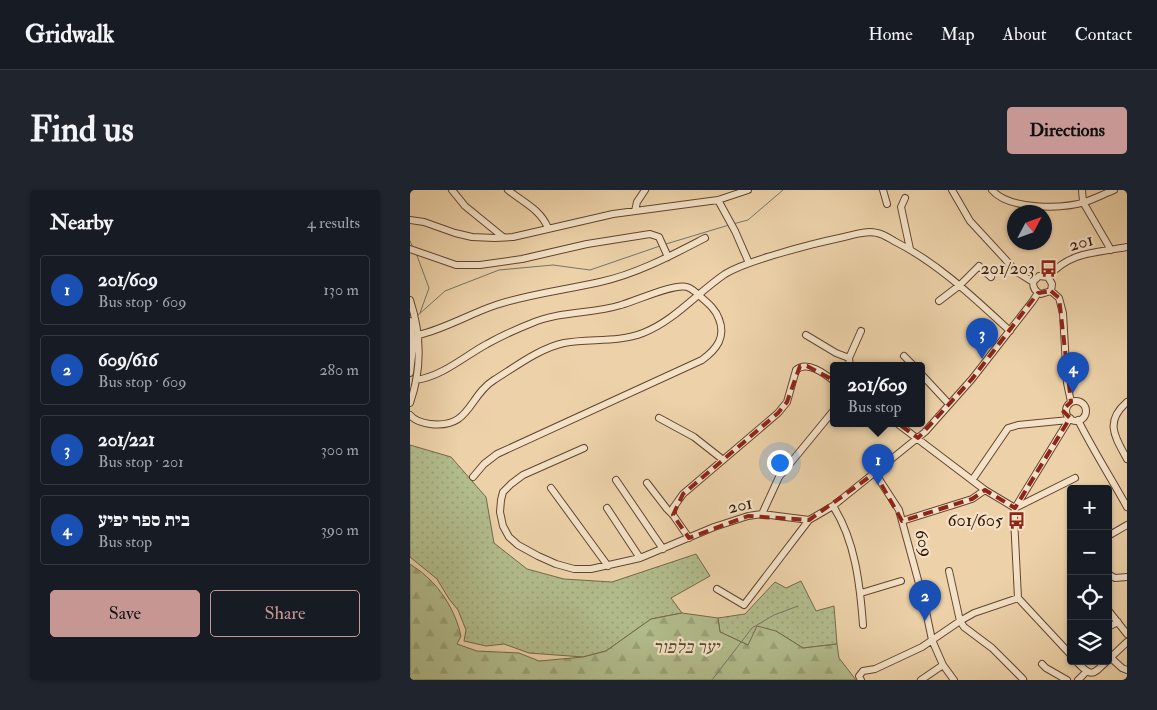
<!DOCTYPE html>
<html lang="en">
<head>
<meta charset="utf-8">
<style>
	body { margin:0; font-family:"IM FELL Double Pica","Frank Ruhl Libre",serif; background:#20242c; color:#f1f3f6 }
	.controls { position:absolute; right:15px; bottom:15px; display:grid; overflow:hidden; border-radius:5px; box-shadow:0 1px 4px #0004 }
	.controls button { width:45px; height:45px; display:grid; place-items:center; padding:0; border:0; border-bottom:1px solid #363941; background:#171b24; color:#f1f3f6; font:25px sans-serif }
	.compass { position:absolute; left:597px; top:15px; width:45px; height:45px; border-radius:50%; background:#171b24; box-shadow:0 1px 4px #0004; rotate:49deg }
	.you { position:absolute; left:369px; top:272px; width:18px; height:18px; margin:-12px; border:4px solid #fff; border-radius:50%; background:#1a73e8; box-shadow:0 0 0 8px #1a73e833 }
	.badge { display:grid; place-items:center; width:32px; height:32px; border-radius:50%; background:#c59692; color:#fff; font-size:16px; font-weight:700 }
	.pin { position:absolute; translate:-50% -41px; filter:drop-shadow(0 1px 2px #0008) }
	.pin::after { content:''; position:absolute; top:26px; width:18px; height:15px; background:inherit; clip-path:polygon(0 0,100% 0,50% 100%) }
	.popup { position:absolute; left:420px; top:172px; width:95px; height:65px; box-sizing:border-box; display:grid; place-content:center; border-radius:5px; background:#171b24; filter:drop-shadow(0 1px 4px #0005); font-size:16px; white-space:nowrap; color:#9ea1a6 }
	.popup b { font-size:19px; color:#f1f3f6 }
	.popup::after { content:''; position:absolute; left:50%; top:100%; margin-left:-10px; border:10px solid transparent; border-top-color:#171b24 }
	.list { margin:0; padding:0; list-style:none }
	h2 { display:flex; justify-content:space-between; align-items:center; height:65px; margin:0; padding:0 20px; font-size:21px }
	h2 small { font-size:16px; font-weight:400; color:#9ea1a6 }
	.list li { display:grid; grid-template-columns:32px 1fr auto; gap:15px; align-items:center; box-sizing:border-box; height:70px; margin:0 10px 10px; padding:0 10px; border:1px solid #363941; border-radius:5px }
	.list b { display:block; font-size:19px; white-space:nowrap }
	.list p { margin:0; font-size:16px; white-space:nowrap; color:#9ea1a6 }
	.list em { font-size:16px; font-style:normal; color:#9ea1a6 }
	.actions { display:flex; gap:10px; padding:15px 20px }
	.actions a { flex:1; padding:11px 0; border:1px solid #c59692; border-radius:5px; text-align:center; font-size:18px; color:#c59692 }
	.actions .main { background:#c59692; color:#111 }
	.icon { flex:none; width:28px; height:28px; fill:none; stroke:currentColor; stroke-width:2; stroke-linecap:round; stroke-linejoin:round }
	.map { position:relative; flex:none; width:717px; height:490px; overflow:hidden; border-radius:5px }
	header { display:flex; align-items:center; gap:30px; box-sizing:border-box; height:70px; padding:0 25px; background:#171b24; border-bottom:1px solid #363941 }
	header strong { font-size:24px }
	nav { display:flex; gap:28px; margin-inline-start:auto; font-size:18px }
	.intro { display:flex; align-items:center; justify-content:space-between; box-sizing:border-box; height:120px; padding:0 30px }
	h1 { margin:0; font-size:35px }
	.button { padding:12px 22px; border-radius:5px; background:#c59692; color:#111; font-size:18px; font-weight:700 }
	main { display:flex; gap:30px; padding:0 30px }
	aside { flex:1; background:#171b24; border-radius:5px; box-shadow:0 1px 4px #0004 }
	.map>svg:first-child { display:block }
</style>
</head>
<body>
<header>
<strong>Gridwalk</strong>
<nav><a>Home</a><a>Map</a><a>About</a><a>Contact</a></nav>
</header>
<div class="intro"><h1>Find us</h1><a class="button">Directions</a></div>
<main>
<aside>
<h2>Nearby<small>4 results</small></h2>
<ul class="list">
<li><span class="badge" style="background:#1a4fb4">1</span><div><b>201/609</b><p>Bus stop · 609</p></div><em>130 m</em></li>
<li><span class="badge" style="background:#1a4fb4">2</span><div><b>609/616</b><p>Bus stop · 609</p></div><em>280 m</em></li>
<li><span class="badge" style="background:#1a4fb4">3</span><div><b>201/221</b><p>Bus stop · 201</p></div><em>300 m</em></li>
<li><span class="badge" style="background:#1a4fb4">4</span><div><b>בית ספר יפיע</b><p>Bus stop</p></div><em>390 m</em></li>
</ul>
<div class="actions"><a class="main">Save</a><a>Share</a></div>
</aside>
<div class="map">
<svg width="717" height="490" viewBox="0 0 717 490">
	<defs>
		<pattern id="green-dots" width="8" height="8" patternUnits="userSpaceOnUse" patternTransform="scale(1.25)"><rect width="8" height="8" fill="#b2bd8d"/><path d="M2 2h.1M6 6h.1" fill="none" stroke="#9aa278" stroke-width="1.8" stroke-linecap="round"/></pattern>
		<pattern id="forest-firs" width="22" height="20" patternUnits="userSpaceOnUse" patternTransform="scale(1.25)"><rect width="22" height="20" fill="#b2bd8d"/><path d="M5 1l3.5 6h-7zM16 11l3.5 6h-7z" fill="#9aa278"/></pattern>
	</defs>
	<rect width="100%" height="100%" fill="#edd2a9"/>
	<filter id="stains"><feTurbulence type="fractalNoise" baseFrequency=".004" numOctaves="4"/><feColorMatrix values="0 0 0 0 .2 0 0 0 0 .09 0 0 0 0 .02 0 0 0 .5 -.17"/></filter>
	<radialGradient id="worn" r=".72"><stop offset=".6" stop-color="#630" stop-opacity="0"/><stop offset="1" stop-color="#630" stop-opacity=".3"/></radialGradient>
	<path fill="url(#green-dots)" stroke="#74694a" d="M0,255L41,267L76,307L84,353L117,379L154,389L202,392L286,364L300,386L261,408L272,423L241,429L196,461L173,467L119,463L94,454L76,456L54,451L56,440L48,420L39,409L27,389L0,367Z
		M391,391L406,421L424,416L427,454L393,458L366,441L338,455L310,442L308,428L335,424L365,392L376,398Z"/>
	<path fill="url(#forest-firs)" stroke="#74694a" d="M0,374C5,378 11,381 16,386C33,401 46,423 51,446L47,454L67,461L109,463L129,471L173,467L196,461L241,429L272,423L308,428L310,442L338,455L347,436L366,441L393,458L427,454L429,468L446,490H0Z"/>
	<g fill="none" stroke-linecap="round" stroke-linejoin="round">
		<path stroke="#71766a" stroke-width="1" d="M323,34L338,30L373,0
			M0,51L3,58
			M256,54L319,35
			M6,63L19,98L10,123
			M7,126L35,101L89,80L143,75L180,80L250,56
			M302,490L342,438L364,425L388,416"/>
		<defs>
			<path id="minor" d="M42,0L55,16L93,47
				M98,0C114,13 130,19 138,38
				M473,0L477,14
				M542,0L560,31L607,82L623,92
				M582,0C599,20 652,19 675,12C684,9 694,4 704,0
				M672,0L673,12L701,60
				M495,8L491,17L500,59
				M308,10L325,41L339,73
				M225,21L227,12L235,0
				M0,30L14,32L45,43L62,47L85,48L103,47L203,24L308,10L338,0
				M0,59L46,75H70L112,69L177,54L240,44L249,47L258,67
				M638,87C660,61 687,63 717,57
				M638,87L629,86L623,92C623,98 625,102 631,104L641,101
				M638,87L642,94L641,101
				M641,101L649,108L653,123L657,193L661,212
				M0,110C11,144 12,179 0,213
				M529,111L550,95L569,76L581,87
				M0,131L3,158L0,183
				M8,145C35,139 59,124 86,115C120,104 155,100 190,92C227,84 262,65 295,48
				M396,145L426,163L439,168
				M494,166L504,176
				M440,176L439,168L451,141
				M512,185L539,214
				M6,190C33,186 53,167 77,154C91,146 107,139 122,133C150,121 182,124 211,115C226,111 264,93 277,97C283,99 288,104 292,108C299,114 306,120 309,129C316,147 307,159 292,170L87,264L74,274L63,287
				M656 221a10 10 0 1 1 20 0a10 10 0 1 1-20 0Z
				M717,212C694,232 705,247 717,269
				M0,225C5,231 12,233 20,234C61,239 58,206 84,190C105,177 130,158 154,153C180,148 207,153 233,143C264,131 287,103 315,84C330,75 348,70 364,65C387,58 410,52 434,47C444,45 456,40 467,43C473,44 479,48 484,51C528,73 564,108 600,141
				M249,228L284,247L312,269
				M660,228L605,318L604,328L608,408L661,465
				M668,230C683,260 701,288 717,317
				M488,234L575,300
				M174,258L113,285L101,294L93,302L91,310L90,322L93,336L99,347L108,355L128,366L146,374L164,379H181L230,368L304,337L338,326L352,324L399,330L423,316L515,242L562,189L622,112L628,103
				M465,283L489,320L514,412L522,450L533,475L544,490
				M563,289L598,238L608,235L659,230
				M206,290L253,359
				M237,293L257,319L263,325L279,348
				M141,298L198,376
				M423,316C445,350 450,394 453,435
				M197,318L230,368
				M352,324L369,287L424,220
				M263,325V318L273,304L368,223L377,212L386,180C397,170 415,184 424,191
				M492,331L562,309L575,300L605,318L665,288
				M698,346L717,335
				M539,381L550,431L554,437L582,458L613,489
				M698,384L705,388L717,387
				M307,399L334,415L399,330
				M451,403L491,391
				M698,420L717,444
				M698,437L708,432
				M701,468L712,478L717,480
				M698,470L717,452
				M666,471C681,487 682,486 697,471
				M632,474L636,478L657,490
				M451,490L449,486L453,481L465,479L512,457L550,431L564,423L608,408
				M511,490L533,475
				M668,490L676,482"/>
		</defs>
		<use href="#minor" stroke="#644430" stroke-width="8"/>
		<use href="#minor" stroke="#f3e2c7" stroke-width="6"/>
	</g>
	<path fill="none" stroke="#8f2418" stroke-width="4" stroke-dasharray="10 6" stroke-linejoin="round" d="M641,101L649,108L661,212L652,220L660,228L605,318L575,300L562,309L492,331L465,283L399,330L338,326L279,348L263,325L273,304L368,223L377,212L390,176H397L442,200L508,248L562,189L628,103Z"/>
	<defs>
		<symbol id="bus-bare" viewBox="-9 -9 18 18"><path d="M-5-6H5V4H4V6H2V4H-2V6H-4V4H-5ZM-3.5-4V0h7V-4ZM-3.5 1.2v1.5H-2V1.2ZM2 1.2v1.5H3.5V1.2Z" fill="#8f2418" stroke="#f3e2c7" stroke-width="2.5" paint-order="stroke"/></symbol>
	</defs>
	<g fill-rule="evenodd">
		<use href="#bus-bare" x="626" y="66" width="25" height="25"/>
		<use href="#bus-bare" x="594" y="318" width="25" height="25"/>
	</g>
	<g text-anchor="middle" stroke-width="4.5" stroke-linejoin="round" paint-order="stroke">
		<g font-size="18" fill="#361508" stroke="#f3e2c7">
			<text transform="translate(671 52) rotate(-16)" y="6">201</text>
			<text transform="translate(330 315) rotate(-13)" y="6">201</text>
			<text transform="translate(514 353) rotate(75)" y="6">609</text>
		</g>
		<g font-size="18" fill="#361508" stroke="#f3e2c7" text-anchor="end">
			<text x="625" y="84">201/203</text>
			<text x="593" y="336">601/605</text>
		</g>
		<g font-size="18" font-style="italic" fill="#5b4730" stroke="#f3e2c7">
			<text x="276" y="463">יער בלפור</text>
		</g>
	</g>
	<rect width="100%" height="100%" filter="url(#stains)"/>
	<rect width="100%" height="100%" fill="url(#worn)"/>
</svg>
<div class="controls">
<button>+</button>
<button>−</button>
<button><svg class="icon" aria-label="locate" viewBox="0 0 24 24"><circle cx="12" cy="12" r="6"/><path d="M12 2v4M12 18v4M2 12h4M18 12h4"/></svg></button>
<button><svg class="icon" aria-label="layers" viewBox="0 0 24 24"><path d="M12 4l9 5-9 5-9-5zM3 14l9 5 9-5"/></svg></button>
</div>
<svg class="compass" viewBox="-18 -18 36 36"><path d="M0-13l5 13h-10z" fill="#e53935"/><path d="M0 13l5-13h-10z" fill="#9ea1a6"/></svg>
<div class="you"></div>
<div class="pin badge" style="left:468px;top:295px;background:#1a4fb4">1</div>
<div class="popup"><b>201/609</b>Bus stop</div>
<div class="pin badge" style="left:515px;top:431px;background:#1a4fb4">2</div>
<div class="pin badge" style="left:572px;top:169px;background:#1a4fb4">3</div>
<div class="pin badge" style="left:663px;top:203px;background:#1a4fb4">4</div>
</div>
</main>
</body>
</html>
